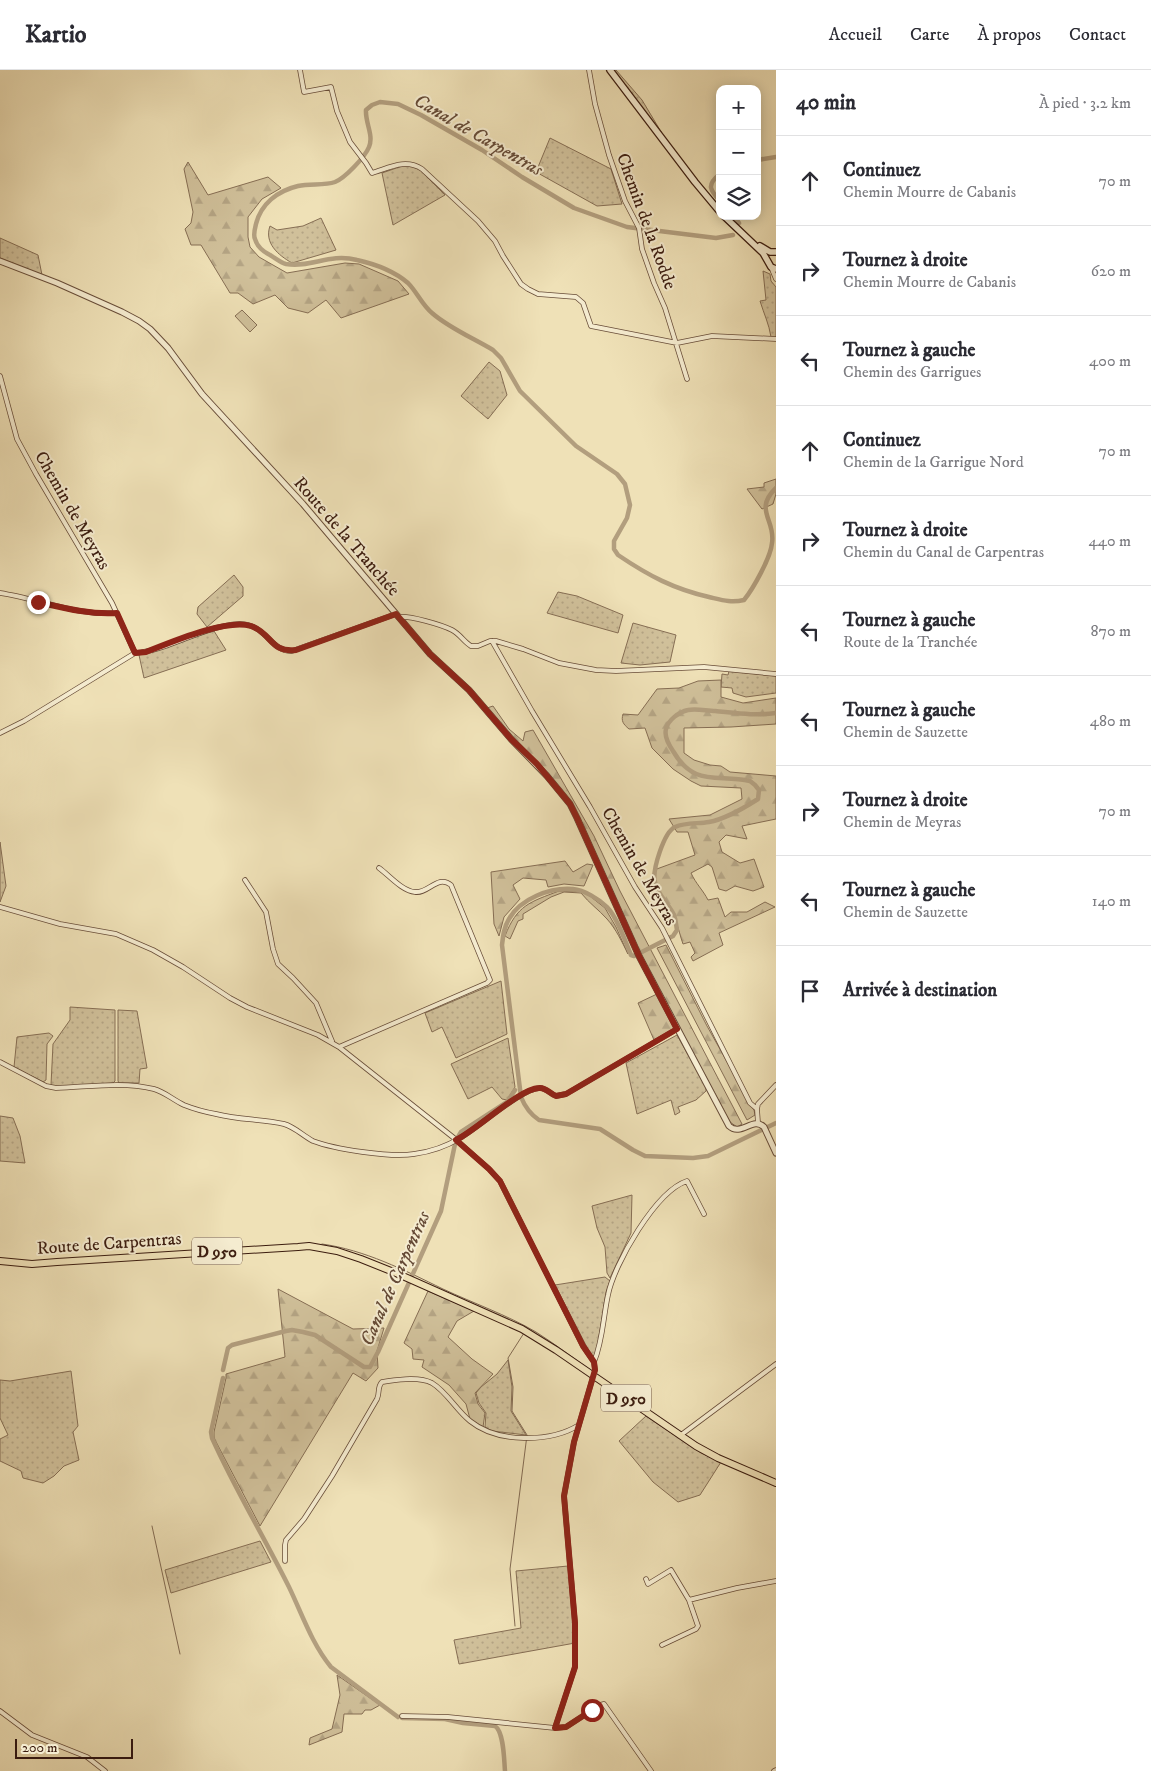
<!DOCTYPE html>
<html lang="fr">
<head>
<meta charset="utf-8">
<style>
	body { margin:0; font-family:"IM FELL DW Pica",serif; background:#f7f7f7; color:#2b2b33 }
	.controls { position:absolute; right:15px; top:15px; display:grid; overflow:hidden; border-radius:10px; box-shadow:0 2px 12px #0003 }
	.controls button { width:45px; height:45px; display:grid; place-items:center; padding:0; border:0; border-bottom:1px solid #e1e1e2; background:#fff; color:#2b2b33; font:25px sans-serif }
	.scale { position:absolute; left:15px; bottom:12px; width:118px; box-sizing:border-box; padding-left:5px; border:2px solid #3b1c0f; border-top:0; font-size:14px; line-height:18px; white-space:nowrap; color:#3b1c0f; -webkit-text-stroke:4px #f5ecd0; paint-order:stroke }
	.stop { position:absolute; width:15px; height:15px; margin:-11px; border:4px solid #8f2418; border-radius:50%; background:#fff }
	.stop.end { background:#8f2418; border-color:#fff; box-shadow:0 1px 5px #0008 }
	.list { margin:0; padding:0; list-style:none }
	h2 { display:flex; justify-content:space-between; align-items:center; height:65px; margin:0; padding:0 20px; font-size:21px }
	h2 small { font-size:16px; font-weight:400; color:#7c7c81 }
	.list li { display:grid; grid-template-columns:32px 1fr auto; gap:15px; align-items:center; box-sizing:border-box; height:90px; padding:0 20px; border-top:1px solid #e1e1e2 }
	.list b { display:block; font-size:19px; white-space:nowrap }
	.list p { margin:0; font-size:16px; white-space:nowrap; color:#7c7c81 }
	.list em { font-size:16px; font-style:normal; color:#7c7c81 }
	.icon { flex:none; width:28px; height:28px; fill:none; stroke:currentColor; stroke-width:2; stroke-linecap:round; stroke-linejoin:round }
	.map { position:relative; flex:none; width:776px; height:1701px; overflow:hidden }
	header { display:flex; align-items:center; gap:30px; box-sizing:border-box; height:70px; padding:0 25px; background:#fff; border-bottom:1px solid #e1e1e2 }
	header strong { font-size:24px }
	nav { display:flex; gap:28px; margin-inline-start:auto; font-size:18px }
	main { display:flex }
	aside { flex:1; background:#fff }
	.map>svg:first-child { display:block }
</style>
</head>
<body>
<header>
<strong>Kartio</strong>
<nav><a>Accueil</a><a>Carte</a><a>À propos</a><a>Contact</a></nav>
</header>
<main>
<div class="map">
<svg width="776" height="1701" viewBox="0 0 776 1701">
	<defs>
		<pattern id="grass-dots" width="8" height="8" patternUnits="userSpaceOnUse" patternTransform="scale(1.25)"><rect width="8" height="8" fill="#d0c09a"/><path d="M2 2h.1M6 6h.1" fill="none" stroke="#b4a484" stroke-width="1.8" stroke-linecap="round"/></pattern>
		<pattern id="forest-firs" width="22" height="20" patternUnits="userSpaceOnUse" patternTransform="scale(1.25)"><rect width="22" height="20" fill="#d0c09a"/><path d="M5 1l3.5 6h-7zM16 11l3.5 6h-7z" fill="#b4a484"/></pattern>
	</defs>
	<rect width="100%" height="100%" fill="#efe1b7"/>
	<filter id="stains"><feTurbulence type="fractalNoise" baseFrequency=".004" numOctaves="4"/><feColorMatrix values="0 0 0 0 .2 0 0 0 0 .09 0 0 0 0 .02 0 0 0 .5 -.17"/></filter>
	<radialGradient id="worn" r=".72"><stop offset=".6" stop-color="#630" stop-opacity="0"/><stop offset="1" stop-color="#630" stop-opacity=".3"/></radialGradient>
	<path fill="url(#grass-dots)" stroke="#866e54" d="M614,0H616L642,30L663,65Z
		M550,68L611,99L622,134L597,136L536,102Z
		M408,94L420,100L445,125L393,155L382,103Z
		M321,148L336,180L292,193C278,185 264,173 270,156L277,160L303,156Z
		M0,168L38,185L42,205L0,188Z
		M763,201L770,204L771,211L776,217V268L771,267C769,254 764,244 760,231L766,230Z
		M489,292L500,301L507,325L488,349L461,326Z
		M234,505L243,517V526L207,557L197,544L198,537Z
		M558,522L577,526L623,545L618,563L547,543Z
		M633,553L676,565L670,592L640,595L621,593Z
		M214,561L226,580L144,608L139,585Z
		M729,601L776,606V623L746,627L733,623L732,618L721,617L722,604L728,605Z
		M0,772L6,816L0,832Z
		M501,911L507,964L456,988L442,957L432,962L425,943Z
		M70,937L115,940V1011L113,1013L56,1017L51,1015L53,974L70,950Z
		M118,940L137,941L147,998L140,999L139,1013H119L118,1011Z
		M49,963L53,966L47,974L46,1010L43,1012L14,997L17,967Z
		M677,965L706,1017V1021L696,1030L678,1037L680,1042L675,1045L671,1030L637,1044L626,993Z
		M508,968L515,1017L507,1030L502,1029L492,1017L468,1029L451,994Z
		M0,1046L13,1048L20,1066L25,1093L0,1091Z
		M632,1125L631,1163L610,1208L607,1203L605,1177L597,1158L592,1136Z
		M605,1207L610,1211L606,1222L597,1279L594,1286L591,1285L555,1215Z
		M508,1290L512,1317L511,1341L526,1365L492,1361L485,1357L486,1343L479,1333L476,1323L481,1317L497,1304Z
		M71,1301L78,1356L73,1362L79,1390L64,1396L54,1406L43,1413L23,1408L21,1401L0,1391V1369L8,1365L0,1348V1310L10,1311Z
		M646,1346L701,1383L721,1392L700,1425L678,1432L653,1412L619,1371Z
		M260,1471L271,1492L171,1523L165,1500Z
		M568,1496L575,1573L459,1594L454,1570L521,1558L516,1501Z"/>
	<path fill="url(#forest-firs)" stroke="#866e54" d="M188,92L208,125L268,107L281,118L262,129L248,147V167L250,177L259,187L287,203L345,193L359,194L398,211L409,224L341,248L326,230L308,243L288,238L275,225L253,234L238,223H230L201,175H191L185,159L191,153L193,142L184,99Z
		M776,409V424L773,434L762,439L747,419L764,417V413Z
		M721,610V627L743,633L776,628V654L731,657L684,658V683L694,690L710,695L721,696L730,702L776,706V749L742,756L747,769L726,765L719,772L722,782L740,793L754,789L764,817L753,821L735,816L726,821L719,819L712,797L708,794L691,803C696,814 703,820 708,830L718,828L725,847L731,842H747L765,832L775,837L719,863L723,875L693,891L691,887L695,883L690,872L683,874C680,866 679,858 675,851C667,835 648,820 654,800L695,785L688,762H677L669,749L710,745L742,729L741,718L701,716L691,711L673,699L652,678L645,658L629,659C623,654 621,651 623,644L638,645L657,619L679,618L698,611Z
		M493,636L509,659L523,671L525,662L533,660L594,766L620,821L742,1054L737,1057L730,1052L639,881L564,724L487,638Z
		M565,791L573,802L587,794L593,795L584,816L564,814L548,817L546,810L523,808L513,815L520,829L504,847L499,866L494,854L491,802Z
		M559,821H574L586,823L605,838L616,857L628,884C622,872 616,859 607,849C599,840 589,833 581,823L564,822L551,827L523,844V849L518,851L510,869L505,866C517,835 530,832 559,821Z
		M666,875L707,956L754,1040L755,1045L747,1050L657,878Z
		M657,924L675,958L654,970L638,933Z
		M278,1219L353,1259L384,1258L377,1281L378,1298L366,1311L353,1303L260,1456L214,1368V1362L226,1308V1304L285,1287Z
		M428,1221L474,1241L457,1251L448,1267L472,1289L493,1304L475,1323L478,1334L485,1343L483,1357L470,1349L466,1334L449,1315L422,1297L424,1290L413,1289L412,1279L404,1273Z
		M337,1605L380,1635L371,1640H365L362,1644H344L342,1662L309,1675L310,1668L332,1659L340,1625Z"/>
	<path fill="#d0c09a" stroke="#866e54" d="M242,240L257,255L250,262L235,246Z"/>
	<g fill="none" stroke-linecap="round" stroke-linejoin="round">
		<path stroke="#826a52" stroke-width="1" d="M322,1174C365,1180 404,1200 443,1219C473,1233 507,1245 536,1262C555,1274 573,1288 592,1301
			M152,1456L180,1584
			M515,1556L510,1499L527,1365L512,1341L513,1317L508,1288L524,1263"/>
		<path stroke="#b29e7e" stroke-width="4.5" d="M757,90L776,87
			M720,104C706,115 710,120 720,131
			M734,146L739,153
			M733,165L716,168L627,157L574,138L522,107L482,80L421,45L398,34L380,32L372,35L366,40C365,53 374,65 369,77C365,87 345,108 335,112C324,116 310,113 298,116C277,121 261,134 256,154C255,158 253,165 255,169C257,176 264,182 270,185C275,188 281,193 286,194C311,198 329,183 357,190C375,194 394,201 408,213C417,222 422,235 432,243C449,258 473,268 493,280L501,288L520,321L576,376L617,404L625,414L630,435L627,448L614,471V479L618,485C649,506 674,519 709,527C722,530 731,533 744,530C753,519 771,487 772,473C776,450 753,440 776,418
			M776,643C755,646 736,643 715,641C707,641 696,638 688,640C679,642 668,650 666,659C664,666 669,675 673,681C694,717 716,704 750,711L755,715L759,720L758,729C744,738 726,749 709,752C698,754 686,752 675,757C664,762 652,800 655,812C657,824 669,834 674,845C676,850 676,855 677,860L673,866L634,886L631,885C625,871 617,847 607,837C599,829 584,820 573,819C550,817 520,829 509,849C504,857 503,866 502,875L521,1027C525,1037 530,1044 539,1050L600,1059L633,1080L645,1086L693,1088L708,1086L776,1053
			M458,1067L461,1062L507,1032L515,1020
			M223,1300L228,1278L232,1275L286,1261L292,1260L303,1262L315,1265L364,1297H370L378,1282L441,1141L455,1074
			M223,1308L211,1362L212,1368C235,1419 264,1467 289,1517C302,1544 312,1574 331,1597L398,1647
			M402,1648L445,1649L463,1653L495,1656C504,1662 504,1690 505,1701"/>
		<defs>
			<path id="minor" d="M300,0L304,22L331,17L337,41L350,72L366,93L372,103C389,98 405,88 422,99L478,151L495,171L503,186L521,214L528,219L538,224L576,227L583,233L591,256L677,273L712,266L776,269
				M589,0L595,34L609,85L625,131L639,158L642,179L654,213L665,238L687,309
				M771,197L776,209
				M0,306L17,369L36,404L112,533L135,583
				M0,523C39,529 77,546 117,543
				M398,547C409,545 442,555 452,560C460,564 464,572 471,576H478L490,571H496L523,579L559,593L596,600L616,601L704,597L776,604
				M492,571L532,641L590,737L635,817L662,858L750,1033L757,1039
				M0,663L24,651L135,583C170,580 202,556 239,554C266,553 270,582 292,581L396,544
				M245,810L266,842L273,879L278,894L293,908L316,933L332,971
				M0,837L60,854L116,864L153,880L183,897L230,928L247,937L318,965L339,977L454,1068L489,1099L500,1111L583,1276L594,1292L595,1300L574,1372L564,1426L575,1553V1597L555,1658L448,1647L402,1646
				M339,977L487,913L490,910L451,815C438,804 428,824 415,822C402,821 389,805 379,798
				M0,992L46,1016L56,1018C88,1017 122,1011 154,1019C165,1022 173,1030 184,1035C194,1039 205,1042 216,1044C239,1050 262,1049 284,1054C295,1057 303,1066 313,1071C334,1079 391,1088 414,1084C429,1082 447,1076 460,1068C478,1058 522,1018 540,1018C546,1018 550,1024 556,1026L566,1024L677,959
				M758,1053L757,1039L758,1034L776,1015
				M594,1292C603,1270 603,1248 608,1225C614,1194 656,1121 687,1111L704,1144
				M681,1365L776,1294
				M285,1491V1475L286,1470L304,1449L332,1406L377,1329C380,1323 377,1317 382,1312C397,1310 418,1306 432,1313C447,1322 456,1340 470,1351C497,1373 550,1373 579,1355
				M646,1509L648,1514L671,1500L689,1530L737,1518L776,1511
				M662,1575L696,1559L698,1556L689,1530
				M0,1641L32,1665L87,1687L105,1701
				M555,1658L566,1657L600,1635L604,1634L651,1701
				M774,1701L776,1700"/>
			<path id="tertiary" d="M0,191L57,213L122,242L139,251L150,259L168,278L202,324L303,434L430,584L469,620L511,669L547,706L570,734L577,748L639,886L729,1056C741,1067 753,1046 764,1057L776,1083"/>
			<path id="secondary" d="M610,0L695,112L720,142
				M724,146L763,183L771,197L776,199
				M760,176L770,182H776"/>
			<path id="primary" d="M0,1191L32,1194L57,1192L298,1177L309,1176L337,1181L361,1189L396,1203L522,1259L556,1280L696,1376L718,1388L776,1413"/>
		</defs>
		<use href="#minor" stroke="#684d39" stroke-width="5.5"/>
		<use href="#tertiary" stroke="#684d39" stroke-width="7"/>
		<use href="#secondary" stroke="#3b1c0f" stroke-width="8"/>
		<use href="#primary" stroke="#3b1c0f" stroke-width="8"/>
		<use href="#minor" stroke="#f5ecd0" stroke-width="4"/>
		<use href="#tertiary" stroke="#f5ecd0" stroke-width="5"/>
		<use href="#secondary" stroke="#f5ecd0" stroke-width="5.5"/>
		<use href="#primary" stroke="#efe1b7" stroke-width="6"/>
	</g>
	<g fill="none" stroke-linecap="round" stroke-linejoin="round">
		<path stroke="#8f2418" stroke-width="6" d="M38,532C64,538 91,545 117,543L135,583L146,582C169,573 227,548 251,556C272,563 270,583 296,580L396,544L430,584L469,620L511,669L537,694L570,734L577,748L639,886L677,959L566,1024L556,1026C550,1024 546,1017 539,1018C519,1019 478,1059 456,1070L489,1099L500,1111L583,1276L594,1292L595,1300L574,1372L564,1426L575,1553V1597L555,1658L566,1657L592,1640"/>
	</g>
	<g text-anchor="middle" stroke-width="4" stroke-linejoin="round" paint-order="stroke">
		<g fill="#f5ecd0" stroke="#735a49" stroke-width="1">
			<rect x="192" y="1167.5" width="50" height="27" rx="4"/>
			<rect x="601" y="1314.5" width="50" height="27" rx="4"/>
		</g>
		<g font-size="16" font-weight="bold" fill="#3b1c0f">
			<text x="217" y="1187">D 950</text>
			<text x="626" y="1334">D 950</text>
		</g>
		<g font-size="18" fill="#3b1c0f" stroke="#f5ecd0">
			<text transform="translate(647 151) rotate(70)" y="6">Chemin de la Rodde</text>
			<text transform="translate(73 440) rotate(60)" y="6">Chemin de Meyras</text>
			<text transform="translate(347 466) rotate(49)" y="6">Route de la Tranchée</text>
			<text transform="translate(640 796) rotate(60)" y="6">Chemin de Meyras</text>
			<text transform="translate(109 1173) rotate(-4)" y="6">Route de Carpentras</text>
		</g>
		<g font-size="19" font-style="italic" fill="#654a36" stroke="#f5ecd0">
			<text transform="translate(479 64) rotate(30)" y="7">Canal de Carpentras</text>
			<text transform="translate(394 1208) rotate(-66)" y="7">Canal de Carpentras</text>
		</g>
	</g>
	<rect width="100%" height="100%" filter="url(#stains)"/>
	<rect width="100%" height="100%" fill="url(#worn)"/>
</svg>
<div class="controls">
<button>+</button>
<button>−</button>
<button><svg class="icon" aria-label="layers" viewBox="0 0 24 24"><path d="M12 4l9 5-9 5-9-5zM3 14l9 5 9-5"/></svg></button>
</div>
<div class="scale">200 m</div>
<div class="stop" style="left:592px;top:1640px"></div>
<div class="stop end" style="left:38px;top:532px"></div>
</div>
<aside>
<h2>40 min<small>À pied · 3.2 km</small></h2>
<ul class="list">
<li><svg class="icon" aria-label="ahead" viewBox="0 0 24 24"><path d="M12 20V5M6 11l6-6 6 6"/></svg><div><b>Continuez</b><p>Chemin Mourre de Cabanis</p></div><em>70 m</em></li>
<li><svg class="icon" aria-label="right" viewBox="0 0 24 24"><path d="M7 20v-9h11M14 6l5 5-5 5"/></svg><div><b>Tournez à droite</b><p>Chemin Mourre de Cabanis</p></div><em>620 m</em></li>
<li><svg class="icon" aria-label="left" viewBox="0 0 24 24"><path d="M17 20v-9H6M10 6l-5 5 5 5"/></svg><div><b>Tournez à gauche</b><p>Chemin des Garrigues</p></div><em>400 m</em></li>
<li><svg class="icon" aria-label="ahead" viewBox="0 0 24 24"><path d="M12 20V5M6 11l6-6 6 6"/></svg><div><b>Continuez</b><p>Chemin de la Garrigue Nord</p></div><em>70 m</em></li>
<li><svg class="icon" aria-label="right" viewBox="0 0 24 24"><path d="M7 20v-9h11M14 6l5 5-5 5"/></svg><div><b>Tournez à droite</b><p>Chemin du Canal de Carpentras</p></div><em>440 m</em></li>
<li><svg class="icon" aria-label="left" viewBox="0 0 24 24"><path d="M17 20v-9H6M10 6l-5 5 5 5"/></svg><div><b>Tournez à gauche</b><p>Route de la Tranchée</p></div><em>870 m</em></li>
<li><svg class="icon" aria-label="left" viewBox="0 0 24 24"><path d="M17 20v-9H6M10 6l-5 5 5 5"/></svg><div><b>Tournez à gauche</b><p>Chemin de Sauzette</p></div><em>480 m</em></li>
<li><svg class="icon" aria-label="right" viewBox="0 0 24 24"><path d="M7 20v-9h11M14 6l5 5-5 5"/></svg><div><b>Tournez à droite</b><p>Chemin de Meyras</p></div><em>70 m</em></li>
<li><svg class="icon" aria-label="left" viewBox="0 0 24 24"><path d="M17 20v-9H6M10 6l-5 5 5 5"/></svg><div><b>Tournez à gauche</b><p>Chemin de Sauzette</p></div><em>140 m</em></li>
<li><svg class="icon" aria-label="arrive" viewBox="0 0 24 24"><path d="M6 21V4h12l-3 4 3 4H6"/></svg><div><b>Arrivée à destination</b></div></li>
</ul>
</aside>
</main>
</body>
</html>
